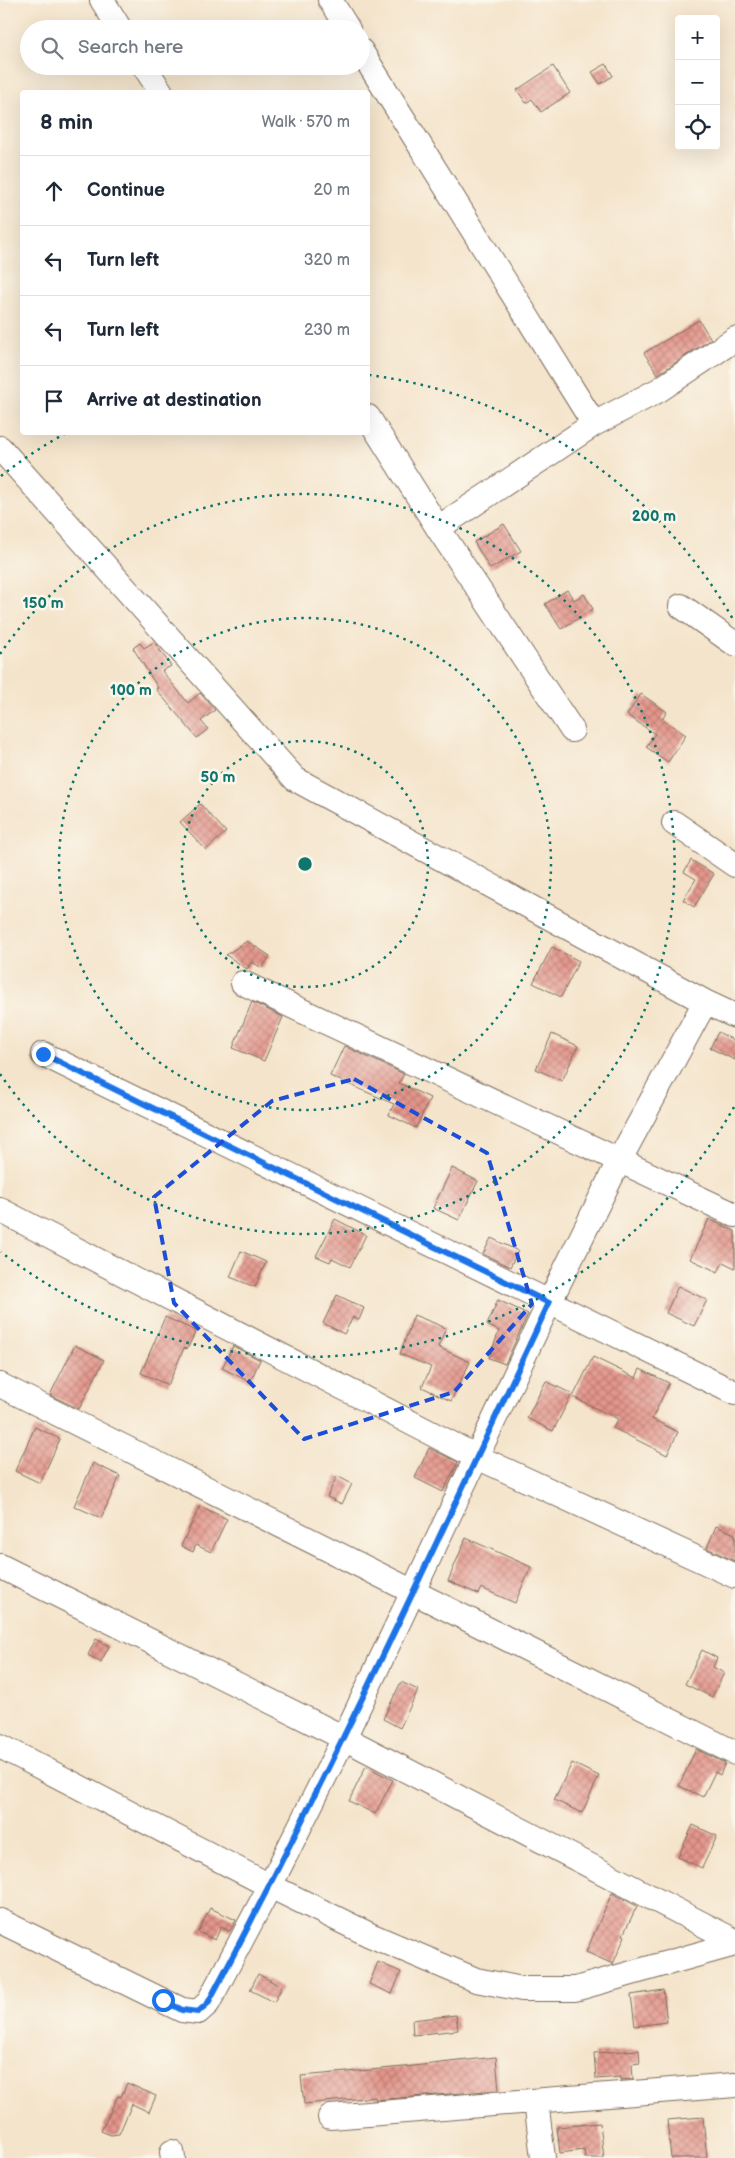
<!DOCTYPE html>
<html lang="en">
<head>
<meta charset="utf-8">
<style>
	body { margin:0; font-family:"Balsamiq Sans",sans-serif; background:#f2f2f3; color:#1f2937 }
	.controls { position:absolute; right:15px; top:15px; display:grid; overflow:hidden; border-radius:5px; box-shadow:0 5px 20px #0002 }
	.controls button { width:45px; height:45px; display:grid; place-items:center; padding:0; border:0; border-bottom:1px solid #e0e1e3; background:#fff; color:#1f2937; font:25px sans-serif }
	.stop { position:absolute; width:15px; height:15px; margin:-11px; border:4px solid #1a73e8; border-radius:50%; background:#fff }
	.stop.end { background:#1a73e8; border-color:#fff; box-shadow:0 1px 5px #0008 }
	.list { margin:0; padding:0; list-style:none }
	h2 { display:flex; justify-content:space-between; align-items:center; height:65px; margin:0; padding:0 20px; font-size:21px }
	h2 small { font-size:16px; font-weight:400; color:#747a83 }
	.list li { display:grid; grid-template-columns:32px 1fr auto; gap:15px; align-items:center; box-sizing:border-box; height:70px; padding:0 20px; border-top:1px solid #e0e1e3 }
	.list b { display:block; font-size:19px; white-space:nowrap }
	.list em { font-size:16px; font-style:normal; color:#747a83 }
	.icon { flex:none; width:28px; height:28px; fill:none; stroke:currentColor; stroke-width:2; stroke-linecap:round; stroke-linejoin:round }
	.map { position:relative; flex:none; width:735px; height:2158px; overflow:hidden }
	.search { position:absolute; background:#fff; box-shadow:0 5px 20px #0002; left:20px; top:20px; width:350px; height:55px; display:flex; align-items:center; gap:12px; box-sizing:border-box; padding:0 18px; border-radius:28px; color:#747a83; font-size:19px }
	.panel { position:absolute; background:#fff; box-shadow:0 5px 20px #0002; left:20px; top:90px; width:350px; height:345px; border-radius:5px }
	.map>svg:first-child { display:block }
</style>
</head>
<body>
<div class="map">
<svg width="735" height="2158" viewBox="0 0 735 2158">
	<defs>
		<pattern id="building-cross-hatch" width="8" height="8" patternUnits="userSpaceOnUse" patternTransform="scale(1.25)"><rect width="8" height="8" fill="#e4968c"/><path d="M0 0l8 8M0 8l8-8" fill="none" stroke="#ba7b72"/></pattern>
	</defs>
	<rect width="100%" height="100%" fill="#fbf7ec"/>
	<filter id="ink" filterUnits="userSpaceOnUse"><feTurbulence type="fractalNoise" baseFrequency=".02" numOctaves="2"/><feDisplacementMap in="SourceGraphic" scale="10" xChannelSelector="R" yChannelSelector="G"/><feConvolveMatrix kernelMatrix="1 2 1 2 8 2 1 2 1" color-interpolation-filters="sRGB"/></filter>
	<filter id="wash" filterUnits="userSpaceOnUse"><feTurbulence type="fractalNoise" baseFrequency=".0096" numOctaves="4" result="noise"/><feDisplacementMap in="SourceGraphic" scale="20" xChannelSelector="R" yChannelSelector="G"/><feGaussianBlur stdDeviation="1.12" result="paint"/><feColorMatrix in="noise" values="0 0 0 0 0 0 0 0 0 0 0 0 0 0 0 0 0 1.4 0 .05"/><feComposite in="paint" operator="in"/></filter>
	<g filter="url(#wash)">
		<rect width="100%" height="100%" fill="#f4e4cb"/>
		<g id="blocks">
			<path fill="url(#building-cross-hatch)" d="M606,64L613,76L600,84L592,72Z
				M553,66L570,93L541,112L532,99L526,103L517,90Z
				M699,320L711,339L658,374L644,353Z
				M504,524L521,551L490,569L474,542Z
				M567,590L574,600L584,594L593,609L561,629L545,604Z
				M154,642L171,666L162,671L188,703L200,693L215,710L201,721L208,729L197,738L156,689L158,688L133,648L140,643L144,648Z
				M641,694L667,712L662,719L686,735L668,762L646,747L655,734L627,715Z
				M200,804L226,832L206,850L180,822Z
				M691,860L714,874L694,907L683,900L696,879L684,872Z
				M247,941L270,956L262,968L252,962L247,969L226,955Z
				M552,947L579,961L561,997L533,983Z
				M252,1002L283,1017L264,1061L233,1048Z
				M718,1032L735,1041V1060L710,1048Z
				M552,1034L578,1046L562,1081L536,1069Z
				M344,1046L404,1074L399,1083L430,1098L416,1128L389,1115L394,1104L330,1076Z
				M452,1168L478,1181L459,1220L433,1208Z
				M335,1219L366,1235L350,1267L332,1258L330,1262L316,1256Z
				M709,1219L735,1231V1268L723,1262L718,1272L690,1259Z
				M491,1238L518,1251L510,1267L483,1254Z
				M241,1251L266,1262L255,1287L230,1277Z
				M678,1286L707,1300L694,1326L666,1313Z
				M337,1295L364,1308L359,1320L353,1317L344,1334L323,1323Z
				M498,1300L528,1314L505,1364L489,1358L499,1331L487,1325Z
				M414,1315L446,1328L438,1347L470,1362L451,1401L422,1387L431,1367L400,1354Z
				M165,1317L196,1331L187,1349L184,1348L168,1385L141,1373Z
				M75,1345L104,1360L79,1409L50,1395Z
				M233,1346L260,1360L250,1382L222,1368Z
				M593,1357L636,1378L640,1369L669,1383L652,1419L678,1432L667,1455L613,1428L618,1419L573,1397Z
				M546,1381L572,1394L553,1431L527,1418Z
				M35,1427L60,1439L40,1483L15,1471Z
				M429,1448L458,1462L443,1492L415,1478Z
				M93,1463L120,1476L101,1518L74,1506Z
				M337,1476L352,1484L342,1504L327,1497Z
				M200,1506L227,1519L211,1552L196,1545L193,1552L181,1546Z
				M716,1526L735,1534V1561L707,1548Z
				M466,1538L531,1567L515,1603L481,1588L478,1594L448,1581Z
				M96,1639L109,1646L101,1662L88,1655Z
				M702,1650L717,1658L713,1667L724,1673L712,1697L685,1684Z
				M401,1682L418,1690L400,1728L383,1719Z
				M696,1749L725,1763L720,1775L715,1772L703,1797L679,1786Z
				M572,1763L599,1776L582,1813L554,1800Z
				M366,1766L393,1780L375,1814L349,1801Z
				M693,1825L717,1836L702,1868L678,1857Z
				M612,1893L637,1906L623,1935L625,1936L613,1964L586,1952Z
				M210,1908L236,1920L230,1931L221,1927L215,1940L198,1932Z
				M378,1962L401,1972L392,1994L369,1984Z
				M258,1974L282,1987L274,2002L250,1990Z
				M663,1990L667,2022L635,2026L631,1995Z
				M456,2015L458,2030L413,2035L412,2020Z
				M639,2050L640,2063L632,2064L633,2079L620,2080V2077L596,2079L594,2053Z
				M496,2057L499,2090L376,2100L375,2097L304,2104L301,2076L404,2067Z
				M127,2083L156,2096L149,2112L132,2104L119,2134L111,2135L101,2131L118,2096L121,2097Z
				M703,2117L707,2158H671L667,2120Z
				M600,2123L604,2158H585L584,2150L560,2153L557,2127Z"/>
		</g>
	</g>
	<g filter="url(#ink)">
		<use href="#blocks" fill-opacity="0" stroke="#7c6b5b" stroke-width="1"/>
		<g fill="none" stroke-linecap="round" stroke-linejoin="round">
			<defs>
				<path id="minor" d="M102,0L120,29
					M330,0L348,29
					M361,51L594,424
					M144,66L161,92
					M368,417L438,528L572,730
					M0,448L295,779L705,1002L735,1016
					M438,528L594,424L659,390L735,339
					M681,606L735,644
					M674,823L735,865
					M243,983L735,1215
					M43,1054L735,1393
					M0,1210L477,1457L735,1576
					M0,1385L735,1753
					M0,1566L344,1738L735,1941
					M0,1746L270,1886L370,1935L476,1980L522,1989H575L735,1944
					M0,1921L182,2010L198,2012L208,2003L270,1886L344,1738L549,1303L620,1159L705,1002
					M536,2101L543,2158
					M330,2117L735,2085
					M172,2152L173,2158"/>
			</defs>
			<use href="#minor" stroke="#7c6b5b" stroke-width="26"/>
			<use href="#minor" stroke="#fff" stroke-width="24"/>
		</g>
	</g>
	<g fill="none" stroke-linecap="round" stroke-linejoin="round" filter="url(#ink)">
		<path stroke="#1a73e8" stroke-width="6" d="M43,1054L549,1303C439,1538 330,1774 208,2003L198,2012L182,2010L163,2000"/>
	</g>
	<path fill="none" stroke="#1d4ed8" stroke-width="4" stroke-dasharray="10 6" stroke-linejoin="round" d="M354,1079L487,1153L532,1304L454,1392L304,1439L174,1303L154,1197L272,1101Z"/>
	<g fill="none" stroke="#0f766e" stroke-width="2.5" stroke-dasharray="2.5 5">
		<circle cx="305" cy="864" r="123"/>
		<circle cx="305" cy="864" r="246"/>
		<path d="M0 654A370 370 0 1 1 0 1074"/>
		<path d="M734 1107A493 493 0 0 1 1 1252M1 476A493 493 0 0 1 66 433M369 375A493 493 0 0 1 734 621"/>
	</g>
	<circle cx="305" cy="864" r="8" fill="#0f766e" stroke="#fbf7ec" stroke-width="2.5"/>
	<g font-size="15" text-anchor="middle" font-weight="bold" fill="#0f766e" stroke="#fbf7ec" stroke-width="5" stroke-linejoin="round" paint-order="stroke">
		<text x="654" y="521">200 m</text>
		<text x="43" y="608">150 m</text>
		<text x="131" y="695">100 m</text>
		<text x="218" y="782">50 m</text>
	</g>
</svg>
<div class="controls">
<button>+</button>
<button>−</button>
<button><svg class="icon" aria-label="locate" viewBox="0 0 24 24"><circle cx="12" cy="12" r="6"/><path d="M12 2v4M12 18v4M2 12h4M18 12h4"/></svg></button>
</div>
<div class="stop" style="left:163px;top:2000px"></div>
<div class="stop end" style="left:43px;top:1054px"></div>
<div class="search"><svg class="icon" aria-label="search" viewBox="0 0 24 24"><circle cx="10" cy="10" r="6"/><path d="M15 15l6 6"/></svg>Search here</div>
<section class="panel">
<h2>8 min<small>Walk · 570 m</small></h2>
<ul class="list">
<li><svg class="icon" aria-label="ahead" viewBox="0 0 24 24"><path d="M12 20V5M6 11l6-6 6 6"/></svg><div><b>Continue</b></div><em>20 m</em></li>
<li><svg class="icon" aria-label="left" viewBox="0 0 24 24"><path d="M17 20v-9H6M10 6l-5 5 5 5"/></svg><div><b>Turn left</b></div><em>320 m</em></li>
<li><svg class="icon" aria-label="left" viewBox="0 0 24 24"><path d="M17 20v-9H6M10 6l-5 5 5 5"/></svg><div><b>Turn left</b></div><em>230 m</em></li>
<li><svg class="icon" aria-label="arrive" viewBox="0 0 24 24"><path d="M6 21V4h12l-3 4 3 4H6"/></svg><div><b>Arrive at destination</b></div></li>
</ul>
</section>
</div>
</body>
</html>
